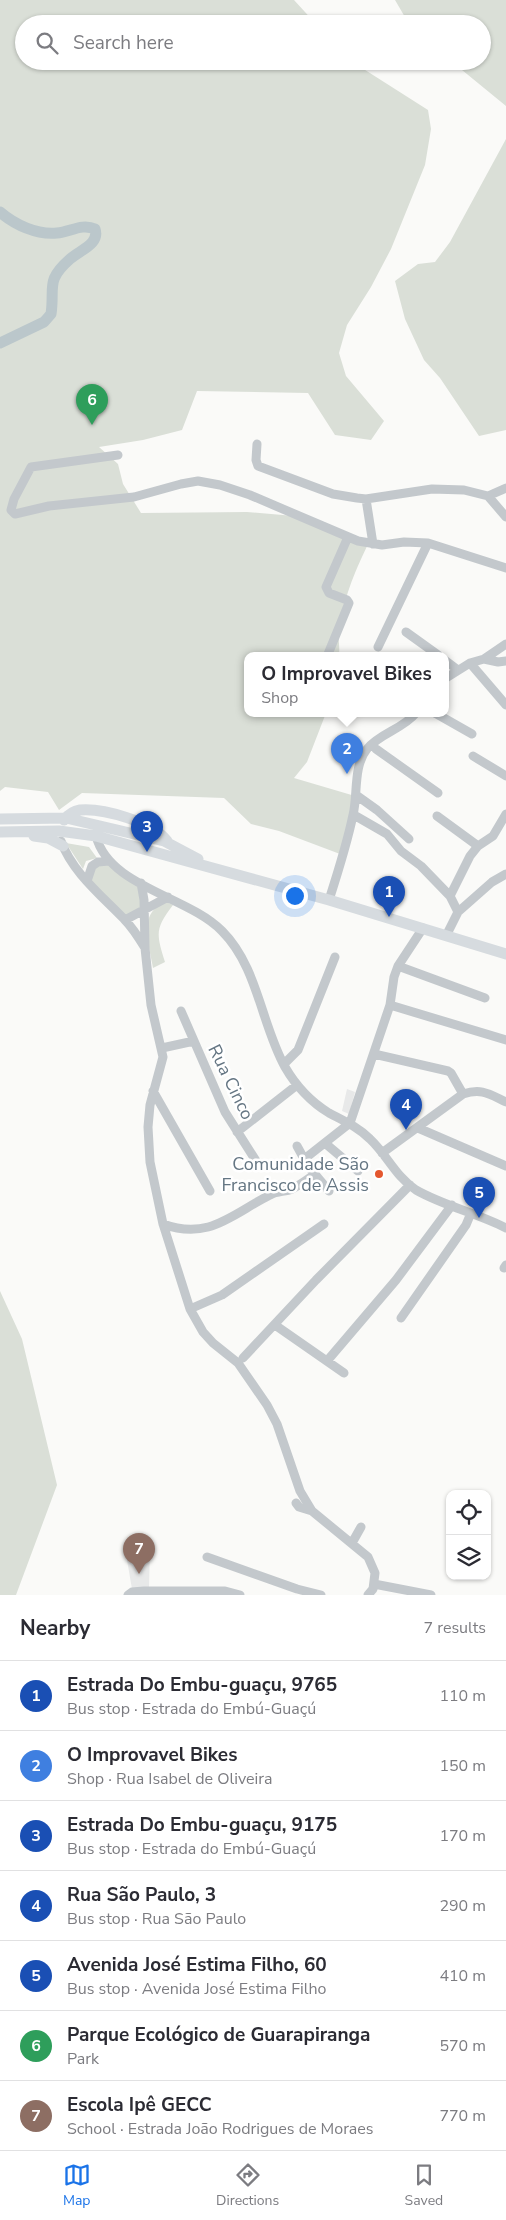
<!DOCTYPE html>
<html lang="en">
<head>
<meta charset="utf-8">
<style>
	body { margin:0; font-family:"Nunito Sans",sans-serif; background:#f2f2f3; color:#2b2b33 }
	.controls { position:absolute; right:15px; bottom:15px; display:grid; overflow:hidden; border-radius:10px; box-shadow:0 1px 4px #0004 }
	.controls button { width:45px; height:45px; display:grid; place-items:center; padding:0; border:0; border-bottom:1px solid #e1e1e2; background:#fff; color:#2b2b33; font:25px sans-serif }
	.you { position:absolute; left:294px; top:895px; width:18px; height:18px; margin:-12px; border:4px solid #fff; border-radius:50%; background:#1a73e8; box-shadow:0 0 0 8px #1a73e833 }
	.badge { display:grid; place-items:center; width:32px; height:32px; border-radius:50%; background:#1a73e8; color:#fff; font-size:16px; font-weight:700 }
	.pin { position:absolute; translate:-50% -41px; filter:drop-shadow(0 1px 2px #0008) }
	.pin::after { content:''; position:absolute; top:26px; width:18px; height:15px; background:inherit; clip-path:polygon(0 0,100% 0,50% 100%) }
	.popup { position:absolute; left:244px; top:652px; width:205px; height:65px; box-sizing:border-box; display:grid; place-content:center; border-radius:10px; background:#fff; filter:drop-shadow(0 1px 4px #0005); font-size:16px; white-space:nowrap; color:#7c7c81 }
	.popup b { font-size:19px; color:#2b2b33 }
	.popup::after { content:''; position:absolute; left:50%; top:100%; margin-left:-10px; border:10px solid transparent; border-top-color:#fff }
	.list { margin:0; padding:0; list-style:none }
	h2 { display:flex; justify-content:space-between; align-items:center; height:65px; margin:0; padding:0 20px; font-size:21px }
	h2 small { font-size:16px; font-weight:400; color:#7c7c81 }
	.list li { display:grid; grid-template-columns:32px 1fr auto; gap:15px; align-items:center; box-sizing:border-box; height:70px; padding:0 20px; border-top:1px solid #e1e1e2 }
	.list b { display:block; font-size:19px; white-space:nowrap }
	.list p { margin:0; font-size:16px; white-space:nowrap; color:#7c7c81 }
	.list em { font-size:16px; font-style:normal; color:#7c7c81 }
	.icon { flex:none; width:28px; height:28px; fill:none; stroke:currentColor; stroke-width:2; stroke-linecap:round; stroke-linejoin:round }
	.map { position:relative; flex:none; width:506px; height:1595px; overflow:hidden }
	.search { position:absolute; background:#fff; box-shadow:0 1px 4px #0004; left:15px; right:15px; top:15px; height:55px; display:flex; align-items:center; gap:12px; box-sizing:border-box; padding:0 18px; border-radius:28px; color:#7c7c81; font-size:19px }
	.sheet { height:555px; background:#fff }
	nav { display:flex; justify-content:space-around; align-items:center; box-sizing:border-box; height:70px; border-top:1px solid #e1e1e2; background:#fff; font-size:14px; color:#7c7c81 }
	nav a { display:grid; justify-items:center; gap:2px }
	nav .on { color:#1a73e8 }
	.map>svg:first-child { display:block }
</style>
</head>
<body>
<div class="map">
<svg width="506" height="1595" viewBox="0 0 506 1595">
	<rect width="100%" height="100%" fill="#fafaf8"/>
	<path fill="#e8e9e9" d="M347,1089L355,1092L349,1114L342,1111Z
		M129,1547L150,1549L149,1588L132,1589L127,1560Z"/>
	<path fill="#dadfd7" d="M0,0H294L316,24H24V61H351L428,110L431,129L425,165L391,249L371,287L347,325L339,353L346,376L384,421L371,440L335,435L308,393L197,391L182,430L143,440L99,447L118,464L123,484L141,513L247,512L294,516L368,544C353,576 344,597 339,632C338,639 340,648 339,655H248V713H326L307,762L294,778L355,796L340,854L279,831L251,824L224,798L82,793L59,810L48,792L5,787L0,791Z
		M395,0H506V106L451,61H482V24H409Z
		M506,139V430L479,436L440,378L424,360L405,319L395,281L418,264L435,262L450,242Z
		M66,843L89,847L97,858L86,861L83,869Z
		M110,863L139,882L144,909L125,920L89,883L92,866Z
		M167,902L173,905C155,929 156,933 165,962L153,968C149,944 137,911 167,902Z
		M0,1291L22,1339L57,1485L16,1595H0Z"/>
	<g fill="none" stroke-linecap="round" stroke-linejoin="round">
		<path stroke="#bbc7cb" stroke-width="11" d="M0,212C15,225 37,235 57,233C70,232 82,223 95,229C100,244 80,250 70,259C45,281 55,287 51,314L44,322L0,343"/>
		<path stroke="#c3c8cc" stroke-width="9" d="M257,444L256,460L258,466L333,494L357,498L366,499L432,489L464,490L488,496L506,488
			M118,455L31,467L14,499L11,510L15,514L49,506L134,497L181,484L198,481L220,485L250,495L358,541L382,545L404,542L428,543L506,568
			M488,496L506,517
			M366,499L373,544
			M406,632L438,655
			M378,647L428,543
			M328,654L349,603L347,600L329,593L326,587L348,537
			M484,659L498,662L506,661
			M446,661L458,670
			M470,663L506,705
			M446,678L470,663L484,659L506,644
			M435,713L472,734
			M376,749L438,793
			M473,756L506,776
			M356,795L377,810L409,839
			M354,815L387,834L401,851L421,866L450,896L458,912
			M437,816L478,846
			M96,836C109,887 188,896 222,931C258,967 261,1024 285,1067C296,1086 311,1102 329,1113C344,1121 358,1127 370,1139C387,1155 396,1177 416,1190C444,1206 477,1213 506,1228
			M61,841C72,872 102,896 124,919C133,928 139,938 145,948
			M87,881L92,866L98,862L109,861
			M141,883L144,900L145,948L151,1005L163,1057L150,1105L148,1127L150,1162L163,1224L190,1309L203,1332L213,1343L238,1363L267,1405L277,1424L300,1491L312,1511L368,1557L375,1573L373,1589L368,1595
			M450,896L470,856L478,846L493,836L506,814
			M329,900C338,872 347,844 353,815C358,795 353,766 367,749C380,733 403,729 416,713
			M125,920L168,897
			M446,936L458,912L492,882L506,874
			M398,966L485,998
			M390,1005L506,1040
			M181,1011L225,1112L258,1164
			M162,1048L194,1041
			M374,1054L448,1071L451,1073L463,1094
			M284,1064L298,1050L335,957
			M153,1091L210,1191
			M418,1128L506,1166
			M237,1132L297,1085
			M326,1144L358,1171
			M297,1146L308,1166L329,1191
			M382,1153L463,1094C482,1088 489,1094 506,1102
			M303,1160L350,1123L390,1005L394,977L398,966L423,928
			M163,1224C209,1241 232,1214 270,1195C277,1191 285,1192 292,1189C300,1185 308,1179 315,1174
			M504,1268L506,1265
			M190,1309L222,1295L324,1224
			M401,1318L466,1225L471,1213
			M275,1325L344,1373
			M243,1358L316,1280L410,1185
			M327,1361L396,1280L452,1205
			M296,1503L299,1507L312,1511
			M352,1543L361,1527
			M207,1557L297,1589L321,1595
			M374,1584L431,1595
			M128,1595L132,1592L144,1591H225L240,1595"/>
		<path stroke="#d6dbdf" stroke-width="11" d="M0,819L66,818L164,841L198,859
			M64,820C68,815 74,811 80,810C103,808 153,822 167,841
			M0,832L59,831L96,836L329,900L506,954
			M34,836L48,838L63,846"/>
	</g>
	<circle fill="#e4572e" stroke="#fff" stroke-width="2" cx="379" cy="1174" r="5"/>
	<g text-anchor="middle" stroke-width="5" stroke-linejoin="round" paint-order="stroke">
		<g font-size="18" fill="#657683" stroke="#fff">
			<text transform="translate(231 1082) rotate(64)" y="6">Rua Cinco</text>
		</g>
		<g font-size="18" fill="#657683" stroke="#fff" text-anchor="end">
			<text x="369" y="1170">Comunidade São<tspan x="369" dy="21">Francisco de Assis</tspan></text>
		</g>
	</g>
</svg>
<div class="controls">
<button><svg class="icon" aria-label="locate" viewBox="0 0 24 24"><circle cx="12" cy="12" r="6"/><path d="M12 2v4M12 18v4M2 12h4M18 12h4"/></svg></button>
<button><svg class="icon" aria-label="layers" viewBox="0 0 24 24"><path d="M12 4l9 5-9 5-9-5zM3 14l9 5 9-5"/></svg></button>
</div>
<div class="you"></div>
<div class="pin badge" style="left:389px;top:917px;background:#1a4fb4">1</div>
<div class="pin badge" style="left:347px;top:774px;background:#3f7fe0">2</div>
<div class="popup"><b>O Improvavel Bikes</b>Shop</div>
<div class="pin badge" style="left:147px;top:852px;background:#1a4fb4">3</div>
<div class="pin badge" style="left:406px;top:1130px;background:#1a4fb4">4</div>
<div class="pin badge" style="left:479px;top:1218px;background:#1a4fb4">5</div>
<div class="pin badge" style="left:92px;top:425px;background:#2e9e5b">6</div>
<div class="pin badge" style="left:139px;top:1574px;background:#8d6e63">7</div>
<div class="search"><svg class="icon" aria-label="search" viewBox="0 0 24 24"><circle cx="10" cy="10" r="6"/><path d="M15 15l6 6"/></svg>Search here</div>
</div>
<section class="sheet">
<h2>Nearby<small>7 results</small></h2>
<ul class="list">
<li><span class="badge" style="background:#1a4fb4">1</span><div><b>Estrada Do Embu-guaçu, 9765</b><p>Bus stop · Estrada do Embú-Guaçú</p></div><em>110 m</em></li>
<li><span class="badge" style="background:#3f7fe0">2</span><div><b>O Improvavel Bikes</b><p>Shop · Rua Isabel de Oliveira</p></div><em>150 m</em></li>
<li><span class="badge" style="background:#1a4fb4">3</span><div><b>Estrada Do Embu-guaçu, 9175</b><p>Bus stop · Estrada do Embú-Guaçú</p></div><em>170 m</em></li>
<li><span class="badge" style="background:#1a4fb4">4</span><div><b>Rua São Paulo, 3</b><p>Bus stop · Rua São Paulo</p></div><em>290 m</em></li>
<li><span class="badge" style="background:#1a4fb4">5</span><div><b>Avenida José Estima Filho, 60</b><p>Bus stop · Avenida José Estima Filho</p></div><em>410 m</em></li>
<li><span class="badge" style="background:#2e9e5b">6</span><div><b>Parque Ecológico de Guarapiranga</b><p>Park</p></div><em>570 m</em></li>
<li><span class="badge" style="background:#8d6e63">7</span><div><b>Escola Ipê GECC</b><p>School · Estrada João Rodrigues de Moraes</p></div><em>770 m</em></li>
</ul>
</section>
<nav>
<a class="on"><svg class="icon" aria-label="map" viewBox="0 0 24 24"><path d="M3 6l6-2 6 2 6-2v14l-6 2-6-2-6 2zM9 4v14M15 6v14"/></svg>Map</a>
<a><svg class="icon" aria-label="directions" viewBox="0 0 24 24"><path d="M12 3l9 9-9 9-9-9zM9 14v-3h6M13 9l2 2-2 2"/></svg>Directions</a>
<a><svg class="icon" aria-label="saved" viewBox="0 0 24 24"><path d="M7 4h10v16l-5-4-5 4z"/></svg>Saved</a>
</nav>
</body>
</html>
